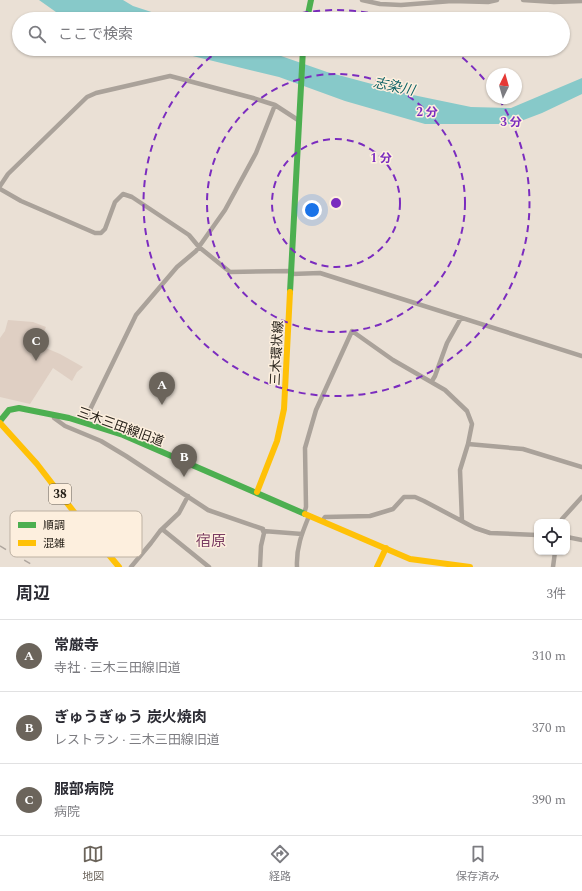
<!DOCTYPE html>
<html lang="ja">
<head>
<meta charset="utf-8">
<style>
	body { margin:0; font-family:Spectral,"Noto Sans JP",serif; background:#f7f7f7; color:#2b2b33 }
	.controls { position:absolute; right:12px; bottom:12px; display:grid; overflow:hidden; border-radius:8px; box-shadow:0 1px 3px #0004 }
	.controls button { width:36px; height:36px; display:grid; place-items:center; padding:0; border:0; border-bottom:1px solid #e1e1e2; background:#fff; color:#2b2b33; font:20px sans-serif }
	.compass { position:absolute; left:486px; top:68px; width:36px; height:36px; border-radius:50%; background:#fff; box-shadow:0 1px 3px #0004; rotate:5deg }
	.you { position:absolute; left:312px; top:210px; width:14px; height:14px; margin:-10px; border:3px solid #fff; border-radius:50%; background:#1a73e8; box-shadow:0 0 0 6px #1a73e833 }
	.badge { display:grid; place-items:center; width:26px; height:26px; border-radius:50%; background:#6b645b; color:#fff; font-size:13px; font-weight:700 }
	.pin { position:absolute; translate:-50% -33px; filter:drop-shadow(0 1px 2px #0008) }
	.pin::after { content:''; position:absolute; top:21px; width:14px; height:12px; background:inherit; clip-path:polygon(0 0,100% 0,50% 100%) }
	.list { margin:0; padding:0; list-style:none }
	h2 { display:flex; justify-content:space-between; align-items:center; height:52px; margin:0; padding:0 16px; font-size:17px }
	h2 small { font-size:13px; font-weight:400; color:#7c7c81 }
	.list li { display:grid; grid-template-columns:26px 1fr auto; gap:12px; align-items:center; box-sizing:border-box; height:72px; padding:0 16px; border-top:1px solid #e1e1e2 }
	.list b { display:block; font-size:15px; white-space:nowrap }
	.list p { margin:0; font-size:13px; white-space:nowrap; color:#7c7c81 }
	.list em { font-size:13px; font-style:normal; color:#7c7c81 }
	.icon { flex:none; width:22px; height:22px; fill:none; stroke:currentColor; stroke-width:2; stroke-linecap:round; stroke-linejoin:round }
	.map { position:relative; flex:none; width:582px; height:567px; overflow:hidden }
	.search { position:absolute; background:#fff; box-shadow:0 1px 3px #0004; left:12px; right:12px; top:12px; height:44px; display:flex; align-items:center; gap:10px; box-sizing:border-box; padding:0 14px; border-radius:22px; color:#7c7c81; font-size:15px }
	.sheet { height:268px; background:#fff }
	nav { display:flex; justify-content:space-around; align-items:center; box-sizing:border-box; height:56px; border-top:1px solid #e1e1e2; background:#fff; font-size:11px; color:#7c7c81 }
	nav a { display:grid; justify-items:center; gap:2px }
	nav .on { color:#6b645b }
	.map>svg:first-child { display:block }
</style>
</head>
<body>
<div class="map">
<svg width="582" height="567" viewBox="0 0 582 567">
	<rect width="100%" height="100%" fill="#eae0d5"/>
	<path fill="#dfcfc3" d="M8,320L33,322L46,327L39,342L41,346L60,354L83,367L77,372L72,381L53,368L30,404L0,397V338L5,331Z"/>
	<path fill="#87c9c9" d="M39,0H123L133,6L173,19H68L63,17Z
		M164,49H261L327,72L413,95L471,107L511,108L582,78V94L542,113L513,124H425L345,101L279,77Z"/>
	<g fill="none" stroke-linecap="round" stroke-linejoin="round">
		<path stroke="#aaa29a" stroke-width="4.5" d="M362,0L380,4L401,5L452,1L488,2L497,0
			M523,0L554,2L582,1
			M0,186L8,174L87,97L96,93L170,76L253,98L275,105L298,120
			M0,189L21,201L95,233H101L105,229L115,202L123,194L132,197L189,235L199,247L230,272L292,271
			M292,274L320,273L582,356
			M432,381L435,376L447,343L461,318
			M54,415V418L65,426L101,441L126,456L208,510L263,529L264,533L261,546L260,567
			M84,422L136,315L177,267L196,251L225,210L256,153L275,105
			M468,444L523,449L582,467
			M304,514L306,507L305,448L316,410L352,331L393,360L445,390L467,411L472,424L468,444L460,470L462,521
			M322,521L325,517L370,516L393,509L404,497H415L424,501L475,528L490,533L537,535
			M561,522L562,519L582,497
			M162,529L209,567
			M263,531L302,534
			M567,537L582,540
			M131,567L151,543L160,531L179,513L188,496
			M297,567C296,548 302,533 309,516
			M553,567L555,552"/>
		<path stroke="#4caf50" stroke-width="6" d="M307,19L311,0
			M290,292L303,49
			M0,421L9,410L19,408L69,418L123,435L305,514"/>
		<path stroke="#ffc107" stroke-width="6" d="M0,423L37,464L84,525L119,567
			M257,492L277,441L284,409L290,292
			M305,514L410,559L470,567
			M377,567L386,548"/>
		<path stroke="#aea59e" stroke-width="1.5" stroke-dasharray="7 7" stroke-linecap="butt" d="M0,546L36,567"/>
	</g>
	<g fill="none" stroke="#7b2cbf" stroke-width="2" stroke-dasharray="7 5">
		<circle cx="336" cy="203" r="64"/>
		<circle cx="336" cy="203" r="129"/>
		<path d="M278 19A193 193 0 0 1 394 19M453 50A193 193 0 0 1 491 88M499 99A193 193 0 1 1 219 50"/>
	</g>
	<g text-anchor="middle" stroke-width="3" stroke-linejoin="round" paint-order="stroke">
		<rect fill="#fdefde" stroke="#675f54" stroke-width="1" x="49" y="484" width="22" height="20" rx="3"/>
		<g font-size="12" font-weight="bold" fill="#272119">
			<text x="60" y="498">38</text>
		</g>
		<g font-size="13" fill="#272119" stroke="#fdefde">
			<text transform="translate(276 353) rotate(-87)" y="5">三木環状線</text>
			<text transform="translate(121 426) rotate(20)" y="5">三木三田線旧道</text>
		</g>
		<g font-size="14" font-style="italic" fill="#0f6367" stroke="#fdefde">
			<text transform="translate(394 86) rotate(12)" y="5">志染川</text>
		</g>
		<g font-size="15" fill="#7a3c62" stroke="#fdefde">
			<text x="211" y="546">宿原</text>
		</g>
	</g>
	<rect x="10" y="511" width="132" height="46" rx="6" fill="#fdefde" stroke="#bdb1a3" stroke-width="1"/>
	<rect x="18" y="522" width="18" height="6" fill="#4caf50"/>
	<rect x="18" y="540" width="18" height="6" fill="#ffc107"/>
	<g font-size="11" fill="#272119">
		<text x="43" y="529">順調</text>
		<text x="43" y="547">混雑</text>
	</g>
	<circle cx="336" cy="203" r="6" fill="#7b2cbf" stroke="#fdefde" stroke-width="2"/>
	<g font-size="12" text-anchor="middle" font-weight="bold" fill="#7b2cbf" stroke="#fdefde" stroke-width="3" stroke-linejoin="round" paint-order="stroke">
		<text x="427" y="116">2 分</text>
		<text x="511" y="126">3 分</text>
		<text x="381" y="162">1 分</text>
	</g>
</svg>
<div class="controls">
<button><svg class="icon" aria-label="locate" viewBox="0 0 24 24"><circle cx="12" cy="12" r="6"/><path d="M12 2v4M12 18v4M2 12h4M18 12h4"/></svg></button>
</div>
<svg class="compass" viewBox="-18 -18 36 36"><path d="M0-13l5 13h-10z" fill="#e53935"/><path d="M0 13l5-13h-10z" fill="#7c7c81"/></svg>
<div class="you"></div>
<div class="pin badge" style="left:162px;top:405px">A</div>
<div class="pin badge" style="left:184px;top:477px">B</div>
<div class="pin badge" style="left:36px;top:361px">C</div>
<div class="search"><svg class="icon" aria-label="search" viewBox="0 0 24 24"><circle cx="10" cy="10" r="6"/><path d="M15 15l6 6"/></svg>ここで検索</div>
</div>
<section class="sheet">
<h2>周辺<small>3件</small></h2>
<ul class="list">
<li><span class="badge">A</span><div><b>常厳寺</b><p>寺社 · 三木三田線旧道</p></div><em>310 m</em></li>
<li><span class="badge">B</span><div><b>ぎゅうぎゅう 炭火焼肉</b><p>レストラン · 三木三田線旧道</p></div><em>370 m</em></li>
<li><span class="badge">C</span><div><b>服部病院</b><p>病院</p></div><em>390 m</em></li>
</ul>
</section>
<nav>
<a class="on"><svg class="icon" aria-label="map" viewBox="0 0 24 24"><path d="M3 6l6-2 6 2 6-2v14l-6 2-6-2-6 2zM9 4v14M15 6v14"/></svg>地図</a>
<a><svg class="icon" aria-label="directions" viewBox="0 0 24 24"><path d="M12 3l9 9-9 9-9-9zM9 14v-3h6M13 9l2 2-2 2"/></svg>経路</a>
<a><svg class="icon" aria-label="saved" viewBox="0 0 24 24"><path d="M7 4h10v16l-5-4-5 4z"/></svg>保存済み</a>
</nav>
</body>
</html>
